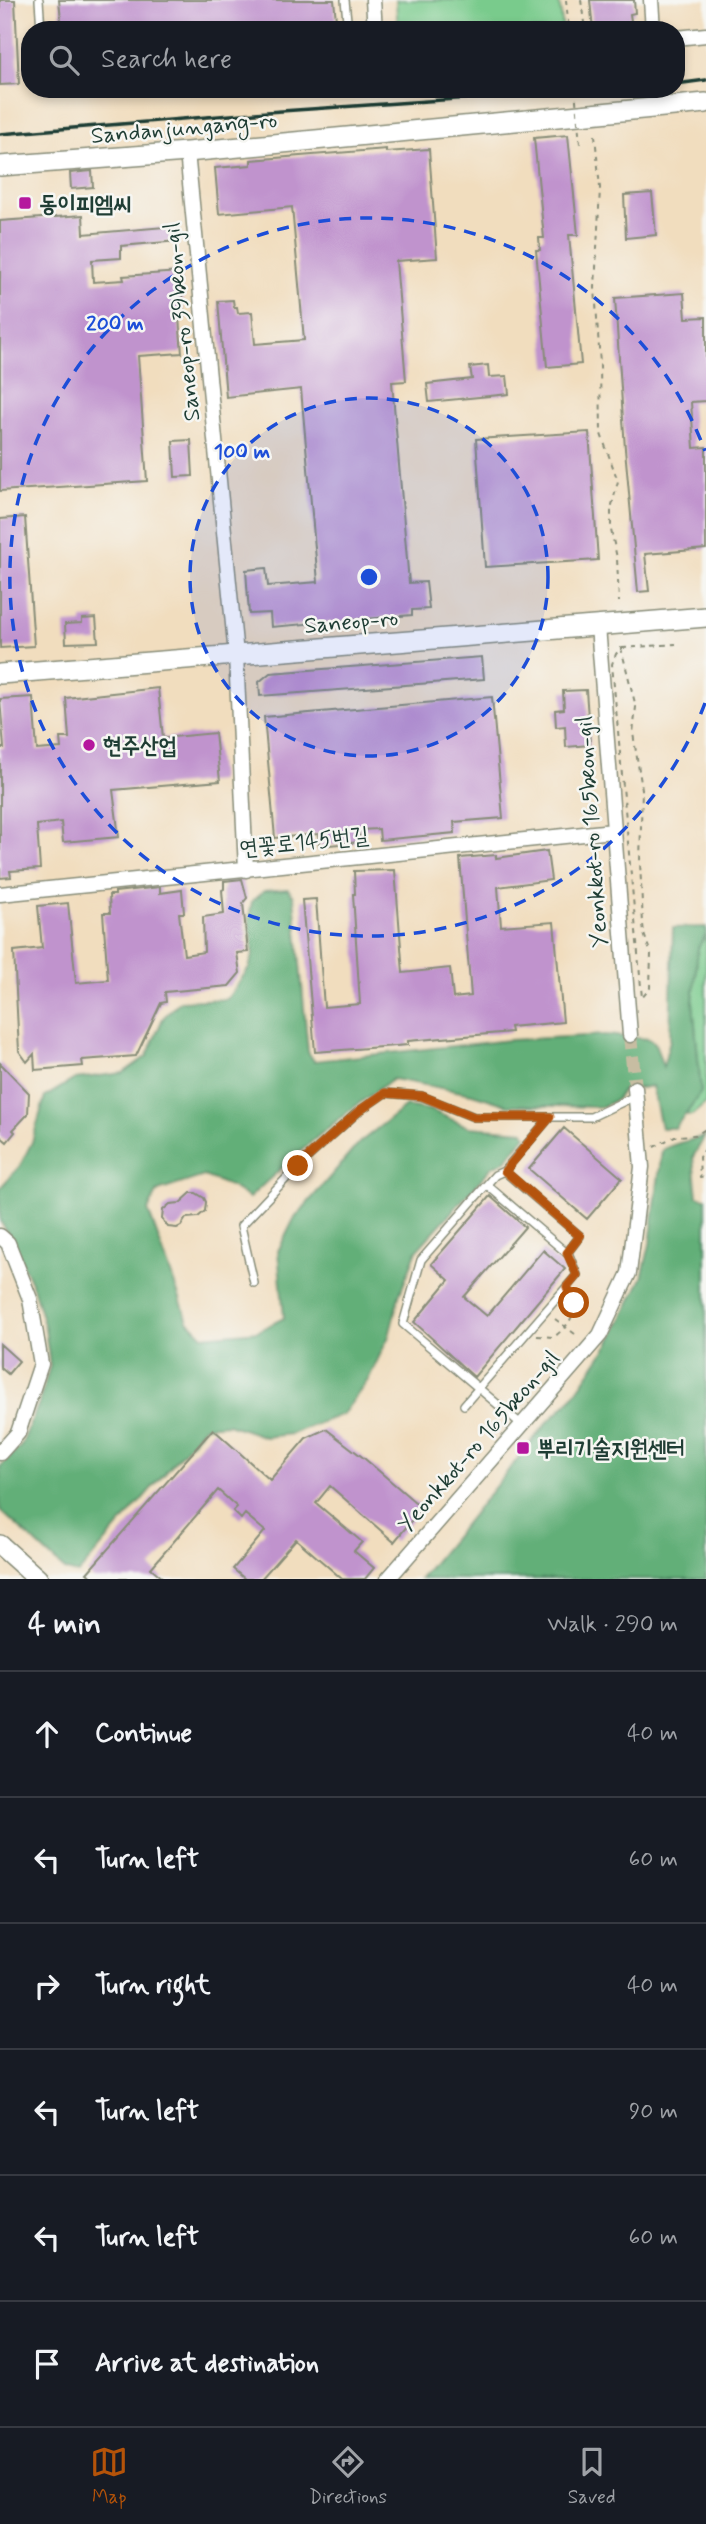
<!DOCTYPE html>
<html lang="en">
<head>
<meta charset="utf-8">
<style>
	body { margin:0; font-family:Mynerve,"Poor Story",sans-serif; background:#242831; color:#f1f3f6 }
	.stop { position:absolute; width:21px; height:21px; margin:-16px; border:5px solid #b45309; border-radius:50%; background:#fff }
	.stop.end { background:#b45309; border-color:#fff; box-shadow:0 2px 7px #0008 }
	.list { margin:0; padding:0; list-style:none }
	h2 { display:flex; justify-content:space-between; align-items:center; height:91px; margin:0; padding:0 28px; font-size:30px }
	h2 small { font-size:23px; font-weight:400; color:#9ea1a6 }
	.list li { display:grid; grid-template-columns:46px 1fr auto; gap:21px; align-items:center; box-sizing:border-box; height:126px; padding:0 28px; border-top:2px solid #363941 }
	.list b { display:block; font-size:26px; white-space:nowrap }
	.list em { font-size:23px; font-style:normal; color:#9ea1a6 }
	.icon { flex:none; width:38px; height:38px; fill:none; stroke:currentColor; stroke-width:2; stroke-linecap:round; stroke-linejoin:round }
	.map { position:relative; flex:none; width:706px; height:1579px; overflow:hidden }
	.search { position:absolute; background:#171b24; box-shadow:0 4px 10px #0003; left:21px; right:21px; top:21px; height:77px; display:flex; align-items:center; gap:18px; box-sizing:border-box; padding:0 24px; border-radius:28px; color:#9ea1a6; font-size:26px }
	.sheet { height:847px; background:#171b24 }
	nav { display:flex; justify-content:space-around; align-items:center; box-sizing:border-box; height:98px; border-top:2px solid #363941; background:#171b24; font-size:19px; color:#9ea1a6 }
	nav a { display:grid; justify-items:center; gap:4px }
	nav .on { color:#b45309 }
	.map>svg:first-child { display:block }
</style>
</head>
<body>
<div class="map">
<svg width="706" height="1579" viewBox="0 0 706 1579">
	<rect width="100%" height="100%" fill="#f6f6f2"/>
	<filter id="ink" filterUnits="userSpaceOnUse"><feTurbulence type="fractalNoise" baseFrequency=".0143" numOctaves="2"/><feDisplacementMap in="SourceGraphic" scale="14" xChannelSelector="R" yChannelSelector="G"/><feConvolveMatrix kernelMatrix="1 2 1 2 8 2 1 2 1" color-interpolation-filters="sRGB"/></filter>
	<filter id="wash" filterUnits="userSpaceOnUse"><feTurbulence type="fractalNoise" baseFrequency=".00686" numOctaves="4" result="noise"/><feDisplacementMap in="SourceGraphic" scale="28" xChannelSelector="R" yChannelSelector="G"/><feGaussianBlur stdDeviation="1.57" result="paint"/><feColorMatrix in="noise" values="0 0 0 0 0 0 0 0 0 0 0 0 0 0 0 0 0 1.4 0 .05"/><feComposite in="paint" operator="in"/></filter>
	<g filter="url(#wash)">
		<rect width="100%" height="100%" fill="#f1ddbe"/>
		<path fill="#79cb8c" stroke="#4c8460" stroke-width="2" d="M396,0H559L563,30H398Z
			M706,934V1103L692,1115H686L701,1091L693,1002L698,948Z"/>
		<path fill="#62af78" stroke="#407656" stroke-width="2" d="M288,889L294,897L308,1052L314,1061L510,1040L605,1035L649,1039L655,1043L663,1067L670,1040L673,928L706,927V934L698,948L693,1002L701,1092L675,1128H661L652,1086L622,1091L616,1100L601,1107L507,1105L472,1094L393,1079C341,1114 295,1155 249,1198L232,1187L204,1176L158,1191L148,1210L188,1321L203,1336L258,1331L284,1318L278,1251L294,1219L359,1143L406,1106L430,1110L469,1127L524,1131L526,1136L505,1161L492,1167L417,1250L399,1296L389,1336L368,1380L343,1414L291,1434L265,1437L228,1424L205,1426L78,1574L66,1571L0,1510V1467L21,1446L39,1403L50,1366L45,1328L33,1287L12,1240L0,1221V1188L20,1166L32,1142L45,1097L75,1079L123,1073L147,1056L163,1018L180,1001L227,999L249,968L253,954L249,919L252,901L264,891Z
			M705,1136L693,1157L697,1196L706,1198V1579H420L547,1423L572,1398L609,1344L642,1278L650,1244L662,1150C676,1142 690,1141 705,1136Z"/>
		<g id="blocks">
			<path fill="#c093cd" d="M0,0H15L19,84L0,85Z
				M59,0H334L337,30H62Z
				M590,0H634L635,13L630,14L632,28L593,30Z
				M568,135L578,235H569L581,364L547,367L536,250H540L539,238H544L534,138Z
				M386,149V152L429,149L437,258L396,261L406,381L392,382L409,583L426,582L429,609L412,610V615L271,627L270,613L249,614L246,570L266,568L268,586L318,582L301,389L226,397L218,301L233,300L234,307H237L238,313L252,312L255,344L304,340L292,207L219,214L215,168L251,165V160Z
				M92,171L93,187L71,189L70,173Z
				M652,193L656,235L626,238L624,195Z
				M83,215L84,234L176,226L178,241L121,246V258L92,260L93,282L124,280L123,276L180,272L184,318H179L182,353L138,356L147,481L0,491V221Z
				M684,293L686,318L706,317V401L691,402L694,448L706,447V549L645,554L649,591L638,592L625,449L615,298Z
				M488,365L489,377L507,376L509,394L429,402L427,384L472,379L470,367Z
				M589,432L598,560L485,567L476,439Z
				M191,440L193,476L175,477L173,441Z
				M25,517L34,646L0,648V519Z
				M96,618L98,642L66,643L65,624L82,623V619Z
				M482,657L484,679L260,696L259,682L270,673Z
				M158,688L163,738L215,733L220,781L113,790L119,837L63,842L61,822L37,825L40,869L10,871L11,877L0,878V748H4L0,699L33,697L37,750L61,748L60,738H69L66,698Z
				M586,690L590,745L566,747L565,726L556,727L555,710L564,709L563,691Z
				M492,697L503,818L454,822L455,833L380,840L379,829L359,830L360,842L319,846L318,834L275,838L264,717Z
				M547,851L551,880L498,887L501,926L554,922L563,1022L510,1027L511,1032L408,1041V1045L315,1052L302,900L316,899L324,1007L360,1004L353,894H355L354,871L395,870L403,973L450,968L453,998L471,996L460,858L496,855V858Z
				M242,879L247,898L243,903L248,952L237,953L240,973L229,986L165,992L166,1002L161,1003L136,1056L82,1060L83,1066L35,1070L34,1054L27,1062L19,1051L14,951L42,948L38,906L68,903L76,983L108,980L103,913H110L109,895H115V892L160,887V893L182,890L184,913H179L184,955L204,952L203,917L224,914L222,890L224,889V881Z
				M0,1063L29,1093L28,1114L13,1130L15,1132L7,1142L0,1136Z
				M564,1128L622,1178L587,1219L529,1169Z
				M191,1193H196L204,1198L206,1202L205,1211L198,1217L186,1218L181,1226L177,1228L168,1227L162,1219L163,1210L170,1204L180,1203Z
				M490,1196L525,1227L464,1297L487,1316L543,1250L565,1269L474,1377L414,1322L449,1280L431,1264Z
				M0,1344L19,1361L8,1374L0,1367Z
				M213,1429L270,1480L306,1438L326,1429L365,1459L422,1508L394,1542L330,1486L316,1503L362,1542L354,1551L374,1568L365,1579H342L296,1539L261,1579H245L233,1569L265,1531L245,1514L241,1519L233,1511L237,1507L218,1490L151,1568L164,1579H94L87,1573Z"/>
		</g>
	</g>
	<g filter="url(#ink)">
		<use href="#blocks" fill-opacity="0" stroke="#888d79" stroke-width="2"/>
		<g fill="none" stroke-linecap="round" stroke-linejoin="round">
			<path stroke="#c7bda2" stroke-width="14" stroke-dasharray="14 7" stroke-linecap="butt" d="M630,1035L635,1088"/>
			<defs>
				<path id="lane" d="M39,0L41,30
					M345,0L348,30
					M504,1171L580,1236L567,1253
					M254,1283L241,1226L298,1166L359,1111L385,1093L421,1096L474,1117H591L635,1096
					M464,1405L577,1275L569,1255L487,1185
					M522,1425L403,1324L421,1260L495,1175L504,1171L550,1117"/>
				<path id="street" d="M373,0L375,30
					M651,0L653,30
					M676,38L706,35
					M187,152L236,655L246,870
					M598,626L630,1035
					M0,894L613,831
					M0,1236L8,1243L30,1299L41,1364L18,1433L0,1453
					M388,1579L600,1335L629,1273L642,1167L635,1088"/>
				<path id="secondary" d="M0,166L187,152L706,103
					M0,674L706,617
					M0,1545L38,1579"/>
			</defs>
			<use href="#lane" stroke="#888d79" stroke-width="10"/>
			<use href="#street" stroke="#888d79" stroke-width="17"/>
			<use href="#secondary" stroke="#888d79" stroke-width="22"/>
			<path stroke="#888d79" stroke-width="2" stroke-dasharray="5 5" stroke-linecap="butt" d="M566,0L569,30
				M581,0L585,30
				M595,135L600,188L595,288L600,364L601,434L618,481L611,509V530L617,558L619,602
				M621,648L636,707L633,733L642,789L640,862L643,924L644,934L651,954L650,988L642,998L612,664L616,654Z
				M622,648L676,644
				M654,1147L675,1136L696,1135L706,1129
				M706,1148L699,1157L700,1178L706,1177
				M555,1319L575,1334
				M537,1336L554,1337C567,1327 578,1315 572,1297"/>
			<use href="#lane" stroke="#fff" stroke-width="7"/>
			<use href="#street" stroke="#fff" stroke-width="14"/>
			<use href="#secondary" stroke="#fff" stroke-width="19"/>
			<path stroke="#1f3d34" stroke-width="3.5" d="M676,84L706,80
				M0,134L267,112L601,89"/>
			<path stroke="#888d79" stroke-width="2" stroke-dasharray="5 5" stroke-linecap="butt" d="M575,89L580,144"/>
		</g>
	</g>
	<g fill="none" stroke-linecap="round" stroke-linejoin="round" filter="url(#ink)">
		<path stroke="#b45309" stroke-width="9" d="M298,1166L359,1111L385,1093L422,1096L474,1117H550L505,1171L580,1236L567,1253L577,1275L567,1287L574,1303"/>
	</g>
	<circle cx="369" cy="577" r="179" fill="#1d4ed8" fill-opacity=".12"/>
	<g fill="none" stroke="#1d4ed8" stroke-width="3.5" stroke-dasharray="12 9">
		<circle cx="369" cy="577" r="179"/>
		<path d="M705 703A359 359 0 1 1 705 451"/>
	</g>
	<g fill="#b5179e" stroke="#f6f6f2" stroke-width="2.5">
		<rect x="18" y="196" width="14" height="14" rx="3.5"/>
		<circle cx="89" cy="745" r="7"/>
		<rect x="516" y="1441" width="14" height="14" rx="3.5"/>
	</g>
	<g text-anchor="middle" stroke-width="5" stroke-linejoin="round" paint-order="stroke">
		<g font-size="23" fill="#1f3d34" stroke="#f6f6f2">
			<text transform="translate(184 127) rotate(-5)" y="8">Sandanjungang-ro</text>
			<text transform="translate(181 322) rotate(-96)" y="8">Saneop-ro 39beon-gil</text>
			<text transform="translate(351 621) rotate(-5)" y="8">Saneop-ro</text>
			<text transform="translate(591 832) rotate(-94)" y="8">Yeonkkot-ro 165beon-gil</text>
			<text transform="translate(304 841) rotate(-6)" y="8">연꽃로145번길</text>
			<text transform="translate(478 1441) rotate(-49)" y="8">Yeonkkot-ro 165beon-gil</text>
		</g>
		<g font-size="23" font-weight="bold" fill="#1f3d34" stroke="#f6f6f2" text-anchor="start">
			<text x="39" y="211">동이피엠씨</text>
			<text x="103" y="753">현주산업</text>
			<text x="537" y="1456">뿌리기술지원센터</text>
		</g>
	</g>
	<circle cx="369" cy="577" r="10" fill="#1d4ed8" stroke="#f6f6f2" stroke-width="3.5"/>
	<g font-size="21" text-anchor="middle" font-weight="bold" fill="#1d4ed8" stroke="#f6f6f2" stroke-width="5" stroke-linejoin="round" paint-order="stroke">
		<text x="115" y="330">200 m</text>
		<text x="242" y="458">100 m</text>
	</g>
</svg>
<div class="stop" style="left:574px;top:1303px"></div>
<div class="stop end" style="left:298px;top:1166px"></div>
<div class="search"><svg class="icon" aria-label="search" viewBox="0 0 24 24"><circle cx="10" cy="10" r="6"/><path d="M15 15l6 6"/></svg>Search here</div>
</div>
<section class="sheet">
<h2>4 min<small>Walk · 290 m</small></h2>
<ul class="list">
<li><svg class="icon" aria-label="ahead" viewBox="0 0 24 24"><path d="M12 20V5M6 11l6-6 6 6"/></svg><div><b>Continue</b></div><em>40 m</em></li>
<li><svg class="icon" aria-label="left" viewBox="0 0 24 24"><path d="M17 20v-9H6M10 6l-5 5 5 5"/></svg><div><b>Turn left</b></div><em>60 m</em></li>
<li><svg class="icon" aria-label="right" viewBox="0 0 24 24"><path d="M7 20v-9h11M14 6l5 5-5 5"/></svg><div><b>Turn right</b></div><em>40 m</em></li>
<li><svg class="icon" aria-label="left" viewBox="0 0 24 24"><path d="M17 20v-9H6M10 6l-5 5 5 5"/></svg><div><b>Turn left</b></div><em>90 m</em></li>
<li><svg class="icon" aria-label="left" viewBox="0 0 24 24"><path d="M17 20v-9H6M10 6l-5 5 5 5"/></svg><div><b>Turn left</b></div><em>60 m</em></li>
<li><svg class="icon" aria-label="arrive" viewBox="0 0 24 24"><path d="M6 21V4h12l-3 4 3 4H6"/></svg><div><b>Arrive at destination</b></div></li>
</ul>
</section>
<nav>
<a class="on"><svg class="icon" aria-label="map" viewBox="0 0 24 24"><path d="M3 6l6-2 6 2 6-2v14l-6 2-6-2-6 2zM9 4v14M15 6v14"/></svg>Map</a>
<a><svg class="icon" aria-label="directions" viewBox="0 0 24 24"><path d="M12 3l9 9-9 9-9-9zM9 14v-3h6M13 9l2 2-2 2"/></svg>Directions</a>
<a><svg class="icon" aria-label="saved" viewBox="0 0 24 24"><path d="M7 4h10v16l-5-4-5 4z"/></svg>Saved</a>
</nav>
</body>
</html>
